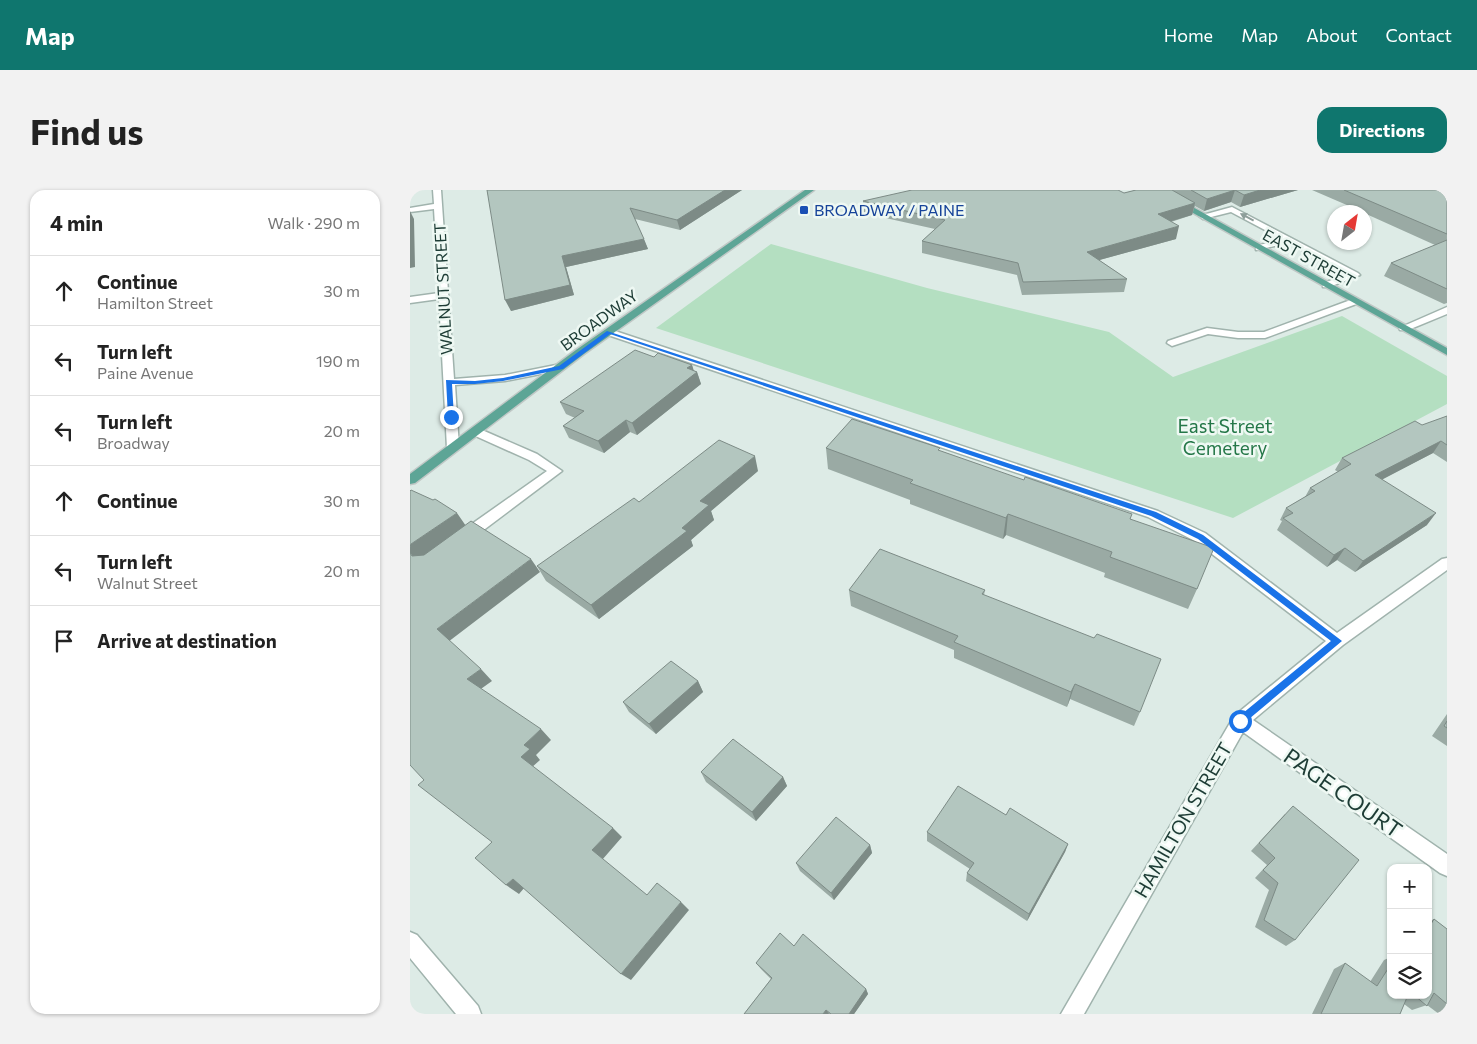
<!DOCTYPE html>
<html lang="en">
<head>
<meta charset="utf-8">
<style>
	body { margin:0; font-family:Commissioner,sans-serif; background:#f2f2f2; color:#222 }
	.controls { position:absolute; right:15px; bottom:15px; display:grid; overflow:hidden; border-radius:10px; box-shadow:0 1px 4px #0004 }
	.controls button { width:45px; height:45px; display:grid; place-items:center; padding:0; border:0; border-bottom:1px solid #e0e0e0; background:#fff; color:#222; font:25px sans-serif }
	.compass { position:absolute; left:917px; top:15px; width:45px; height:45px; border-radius:50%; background:#fff; box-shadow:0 1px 4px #0004; rotate:31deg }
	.stop { position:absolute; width:15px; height:15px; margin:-11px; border:4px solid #1a73e8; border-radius:50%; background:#fff }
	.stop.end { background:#1a73e8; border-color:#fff; box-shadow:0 1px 5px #0008 }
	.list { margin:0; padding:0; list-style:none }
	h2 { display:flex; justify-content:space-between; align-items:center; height:65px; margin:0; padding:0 20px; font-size:21px }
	h2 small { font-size:16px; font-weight:400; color:#767676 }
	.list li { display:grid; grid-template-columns:32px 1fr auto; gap:15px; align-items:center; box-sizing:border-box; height:70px; padding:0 20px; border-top:1px solid #e0e0e0 }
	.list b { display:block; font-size:19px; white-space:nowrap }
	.list p { margin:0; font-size:16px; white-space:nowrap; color:#767676 }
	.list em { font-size:16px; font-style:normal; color:#767676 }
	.icon { flex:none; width:28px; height:28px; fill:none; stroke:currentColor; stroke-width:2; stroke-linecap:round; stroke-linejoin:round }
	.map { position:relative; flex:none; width:1037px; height:824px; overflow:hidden; border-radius:15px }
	header { display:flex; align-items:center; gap:30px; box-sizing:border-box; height:70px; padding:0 25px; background:#0f766e; color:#fff }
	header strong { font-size:24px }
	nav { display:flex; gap:28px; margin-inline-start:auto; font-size:18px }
	.intro { display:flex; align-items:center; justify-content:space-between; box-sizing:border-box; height:120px; padding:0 30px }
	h1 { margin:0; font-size:35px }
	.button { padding:12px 22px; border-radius:15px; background:#0f766e; color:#fff; font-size:18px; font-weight:700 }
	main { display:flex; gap:30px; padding:0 30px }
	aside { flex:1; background:#fff; border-radius:15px; box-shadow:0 1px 4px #0004 }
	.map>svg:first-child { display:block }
</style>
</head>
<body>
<header>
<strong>Map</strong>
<nav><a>Home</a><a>Map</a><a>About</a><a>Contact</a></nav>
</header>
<div class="intro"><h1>Find us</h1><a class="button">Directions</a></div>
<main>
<aside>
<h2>4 min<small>Walk · 290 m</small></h2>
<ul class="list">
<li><svg class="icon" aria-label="ahead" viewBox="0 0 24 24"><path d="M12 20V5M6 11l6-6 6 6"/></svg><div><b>Continue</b><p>Hamilton Street</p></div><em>30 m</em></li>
<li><svg class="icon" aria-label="left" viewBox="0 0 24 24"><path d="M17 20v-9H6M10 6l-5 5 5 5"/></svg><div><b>Turn left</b><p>Paine Avenue</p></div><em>190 m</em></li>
<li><svg class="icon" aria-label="left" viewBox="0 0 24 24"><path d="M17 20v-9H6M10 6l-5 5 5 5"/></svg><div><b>Turn left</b><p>Broadway</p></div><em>20 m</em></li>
<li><svg class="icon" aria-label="ahead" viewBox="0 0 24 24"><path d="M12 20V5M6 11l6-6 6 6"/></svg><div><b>Continue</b></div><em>30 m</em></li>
<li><svg class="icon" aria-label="left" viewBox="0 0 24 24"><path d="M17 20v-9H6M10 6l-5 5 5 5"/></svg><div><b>Turn left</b><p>Walnut Street</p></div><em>20 m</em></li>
<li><svg class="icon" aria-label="arrive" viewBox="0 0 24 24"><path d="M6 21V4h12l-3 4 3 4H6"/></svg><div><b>Arrive at destination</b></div></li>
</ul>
</aside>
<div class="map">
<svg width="1037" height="824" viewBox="0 0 1037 824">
	<rect width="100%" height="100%" fill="#ddebe6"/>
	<path fill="#b4dfc1" d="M361,54L517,98L699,142L763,187L932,126L1037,186V214L823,328L246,138Z"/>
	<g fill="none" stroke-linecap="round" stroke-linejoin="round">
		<defs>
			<path id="minor" d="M23,0H31L44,189L95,185L151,174L156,177L151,180L95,191L45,195L49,258L43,262L37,258L29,109L0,113V107L29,103L24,19L0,22V18L24,14Z
				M822,17L948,83L950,85L919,97H913V93L937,85L879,53L846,60V56L872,49L821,22L793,29L789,26Z
				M946,108L951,111L949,113L855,148H828L798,144L762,156L757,153L758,151L797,138L828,142H854Z
				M1037,117V124L998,140H990L989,138Z
				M199,139L748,321L795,343L927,443L1032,369L1037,368V380L933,455L843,530L1037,664V686L1030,683L833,542L674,824H651L824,526L916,451L785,351L738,327L195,144L194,142L195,140Z
				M65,237L127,264L152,281L59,351H49L47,347L49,343L137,281L119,270L61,244L59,241Z
				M0,742L7,745L68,816L71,824H46L0,768Z"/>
			<path id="major" d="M395,0H404L174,164L5,293L0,294V284L166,160Z
				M742,0H752L1037,158V165Z"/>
		</defs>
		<use href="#minor" stroke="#a0b3ad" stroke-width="3"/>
		<use href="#major" stroke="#c0c8c6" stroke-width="3"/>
		<use href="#minor" fill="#fff" fill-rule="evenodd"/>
		<use href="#major" fill="#5da596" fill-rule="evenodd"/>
	</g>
	<path fill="#9aaaa4" d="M77,0H332L270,40L225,29L238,59L156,77L164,105L101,121Z
		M726,0H888L830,17L821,12L794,21L785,16L782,25L761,32L766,49L689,70L717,89L714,102L612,105L607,85L512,63V51L525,39L453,23V11L714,3Z
		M902,0H1037V113L1034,114L974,86L981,73L1025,55L954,23V22H953Z
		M244,167L282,175L283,180L287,182L291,194L227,245L220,242L194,263L159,248L153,236L165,228L156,224L150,212Z
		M1037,226V272L1023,263L972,289L1017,335L945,382L927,370L917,377L867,340L872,331L870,330L876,318L895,307L900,298L928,282L925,280L932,268Z
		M416,258L530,261L721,329L787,399L778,419L694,387L695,383L596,345L593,349L500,314V310L418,279Z
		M348,281L301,321L304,330L281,350L283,356L189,429L136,391L127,376L229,312Z
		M439,400H575L574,405L730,522L724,536L660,509L657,517L544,468V460L441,416Z
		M288,491L293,502L246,544L219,522L213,512Z
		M1037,524V556L1022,546Z
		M291,582L373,587L377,596L346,631L296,592Z
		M875,624L885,750L876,756L845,737L859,700L845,688L857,675L841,661Z
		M596,625L658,654L655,662L617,731L556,691L557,683L560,679L517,651V642Z
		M460,655L462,663L424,710L390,681L386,673Z
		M1024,729L1037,739V824H1029L1017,815L1002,820L994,814L990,824H902L924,779L935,773L960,792L974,770L981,767V805H1018V732Z
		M384,756L456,799L458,804L444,824H334L361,789L351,779L346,773Z"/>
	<path fill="#7d8b86" d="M315,0H332L270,40L267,30Z
		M825,0L821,12L794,21L797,9Z
		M850,0H888L830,17L834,5Z
		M785,13L782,25L745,36L748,24Z
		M0,21L4,29L5,77L0,78Z
		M769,36L766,49L675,74L677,62Z
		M234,49L238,59L156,77L164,105L101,121L95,110L152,66Z
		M282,175L285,184L287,182L291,194L227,245L222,233L277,178Z
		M216,230L220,242L194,263L188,251Z
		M1031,251L1023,263L958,297L965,285Z
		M345,266L348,281L301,321L304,330L281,350L283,356L189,429L181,415L272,338L290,311Z
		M47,323L56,336L13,379L0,363V357L1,354Z
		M1026,323L1017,335L945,382L953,371Z
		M598,324L596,345L593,349L596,328Z
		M935,358L927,370L917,377L924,365Z
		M121,369L130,382L38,452L27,439Z
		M71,479L82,491L68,501L57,489Z
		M288,491L293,502L246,544L239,534Z
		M665,494L660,509L657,517L661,502Z
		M131,539L141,550L126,565L130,570L121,578L111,567L114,555Z
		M373,587L377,596L346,631L342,622Z
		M203,638L212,647L192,670L182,660Z
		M658,654L655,662L617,731L619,724Z
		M460,655L462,663L424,710L421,703Z
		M103,689L115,697L109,704L96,695Z
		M271,712L279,720L221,790L211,784Z
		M456,799L458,804L444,824H439Z
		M416,820L419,824H413Z"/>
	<path fill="#b3c6bf" stroke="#7d8b86" d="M77,0H315L267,30L220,18L234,49L152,66L160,95L95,110Z
		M502,0H708L714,3L726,0H762L785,13L748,24L769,36L677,62L717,89L613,92L608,73L512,51L535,30L453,11Z
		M781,0H850L834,5L825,0L797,9Z
		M934,0H1037V44Z
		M1037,50V99L981,73Z
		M225,160L244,167L248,163L282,175L277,178L287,182L222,233L216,230L188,251L153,236L174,221L150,212Z
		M1037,226V255L1031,251L965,285L1026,323L953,371L935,358L924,365L873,328L883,323L876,318L905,301L900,298L941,274L932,268L1005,231L1012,235Z
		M442,229L530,258L528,260L614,290L615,287L722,324L720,329L804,358L787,399L700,367L702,362L598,324L596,328L500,293L503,290L416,258Z
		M309,250L345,266L290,311L299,315L272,338L277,341L181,415L127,376L224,308L229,312Z
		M1,300L23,310L25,309L47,323L1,354L0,357V301Z
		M61,331L121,369L27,439L71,479L57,489L131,539L114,555L120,559L111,567L203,638L182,660L237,705L247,693L271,712L211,784L103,689L96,695L65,668L82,652L8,595L14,590L0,575V363L2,366L14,365Z
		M470,359L575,400L572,404L684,448L687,444L751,469L730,522L665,494L661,502L544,452L548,446L439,400Z
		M261,471L288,491L239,534L213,512Z
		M1037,531V538L1034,536Z
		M323,549L373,587L342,622L291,582Z
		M548,596L596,625L600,618L658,654L619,724L557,683L564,673L517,642Z
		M883,616L949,670L885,750L854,730L868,693L853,680L865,668L849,653Z
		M426,627L460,655L421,703L386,673Z
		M1024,729L1037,739V814L1024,803L1017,816L1004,805H1018V739Z
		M370,743L384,756L393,744L456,799L439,824H421L416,820L413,824H334L362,788L346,773Z
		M935,773L967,796L981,774V805H998L990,824H911Z"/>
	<defs><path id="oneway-solid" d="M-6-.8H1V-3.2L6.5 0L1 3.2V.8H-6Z" transform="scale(1.25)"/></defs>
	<use fill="#8e9e9a" href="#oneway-solid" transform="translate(837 27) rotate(-152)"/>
	<path fill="#1a73e8" d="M197,141L746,322L793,345L932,451L833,534H827V528L921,451L788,349L741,326L200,144L153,179L93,191L65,194H42L44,227L41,229L38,227L36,190L65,191L93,188L149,176Z"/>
	<rect fill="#1a4fb4" stroke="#eef8f3" stroke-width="2" x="389" y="15" width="10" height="10" rx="2.5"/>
	<g text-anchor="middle" stroke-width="5" stroke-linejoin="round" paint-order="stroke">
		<g font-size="16" fill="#164399" stroke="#eef8f3" text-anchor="start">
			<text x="404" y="26">BROADWAY / PAINE</text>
		</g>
		<g font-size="16" fill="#1d3c35" stroke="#eef8f3">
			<text transform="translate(899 68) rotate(29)" y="6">EAST STREET</text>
			<text transform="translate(33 99) rotate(-93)" y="6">WALNUT STREET</text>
			<text transform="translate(189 130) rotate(-36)" y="6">BROADWAY</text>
		</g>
		<g font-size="19" fill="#247748" stroke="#eef8f3">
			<text x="815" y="243">East Street<tspan x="815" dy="22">Cemetery</tspan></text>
		</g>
		<g font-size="19" fill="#1d3c35" stroke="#eef8f3">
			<text transform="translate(773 630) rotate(-60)" y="7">HAMILTON STREET</text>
		</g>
		<g font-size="22" fill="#1d3c35" stroke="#eef8f3">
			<text transform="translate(933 603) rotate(35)" y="8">PAGE COURT</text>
		</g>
	</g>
</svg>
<div class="controls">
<button>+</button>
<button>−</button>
<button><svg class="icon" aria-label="layers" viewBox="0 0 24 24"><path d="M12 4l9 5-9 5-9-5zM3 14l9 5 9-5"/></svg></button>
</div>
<svg class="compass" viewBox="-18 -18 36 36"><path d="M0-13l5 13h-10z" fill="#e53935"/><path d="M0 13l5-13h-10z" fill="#767676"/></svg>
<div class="stop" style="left:830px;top:531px"></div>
<div class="stop end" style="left:41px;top:227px"></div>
</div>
</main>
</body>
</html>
